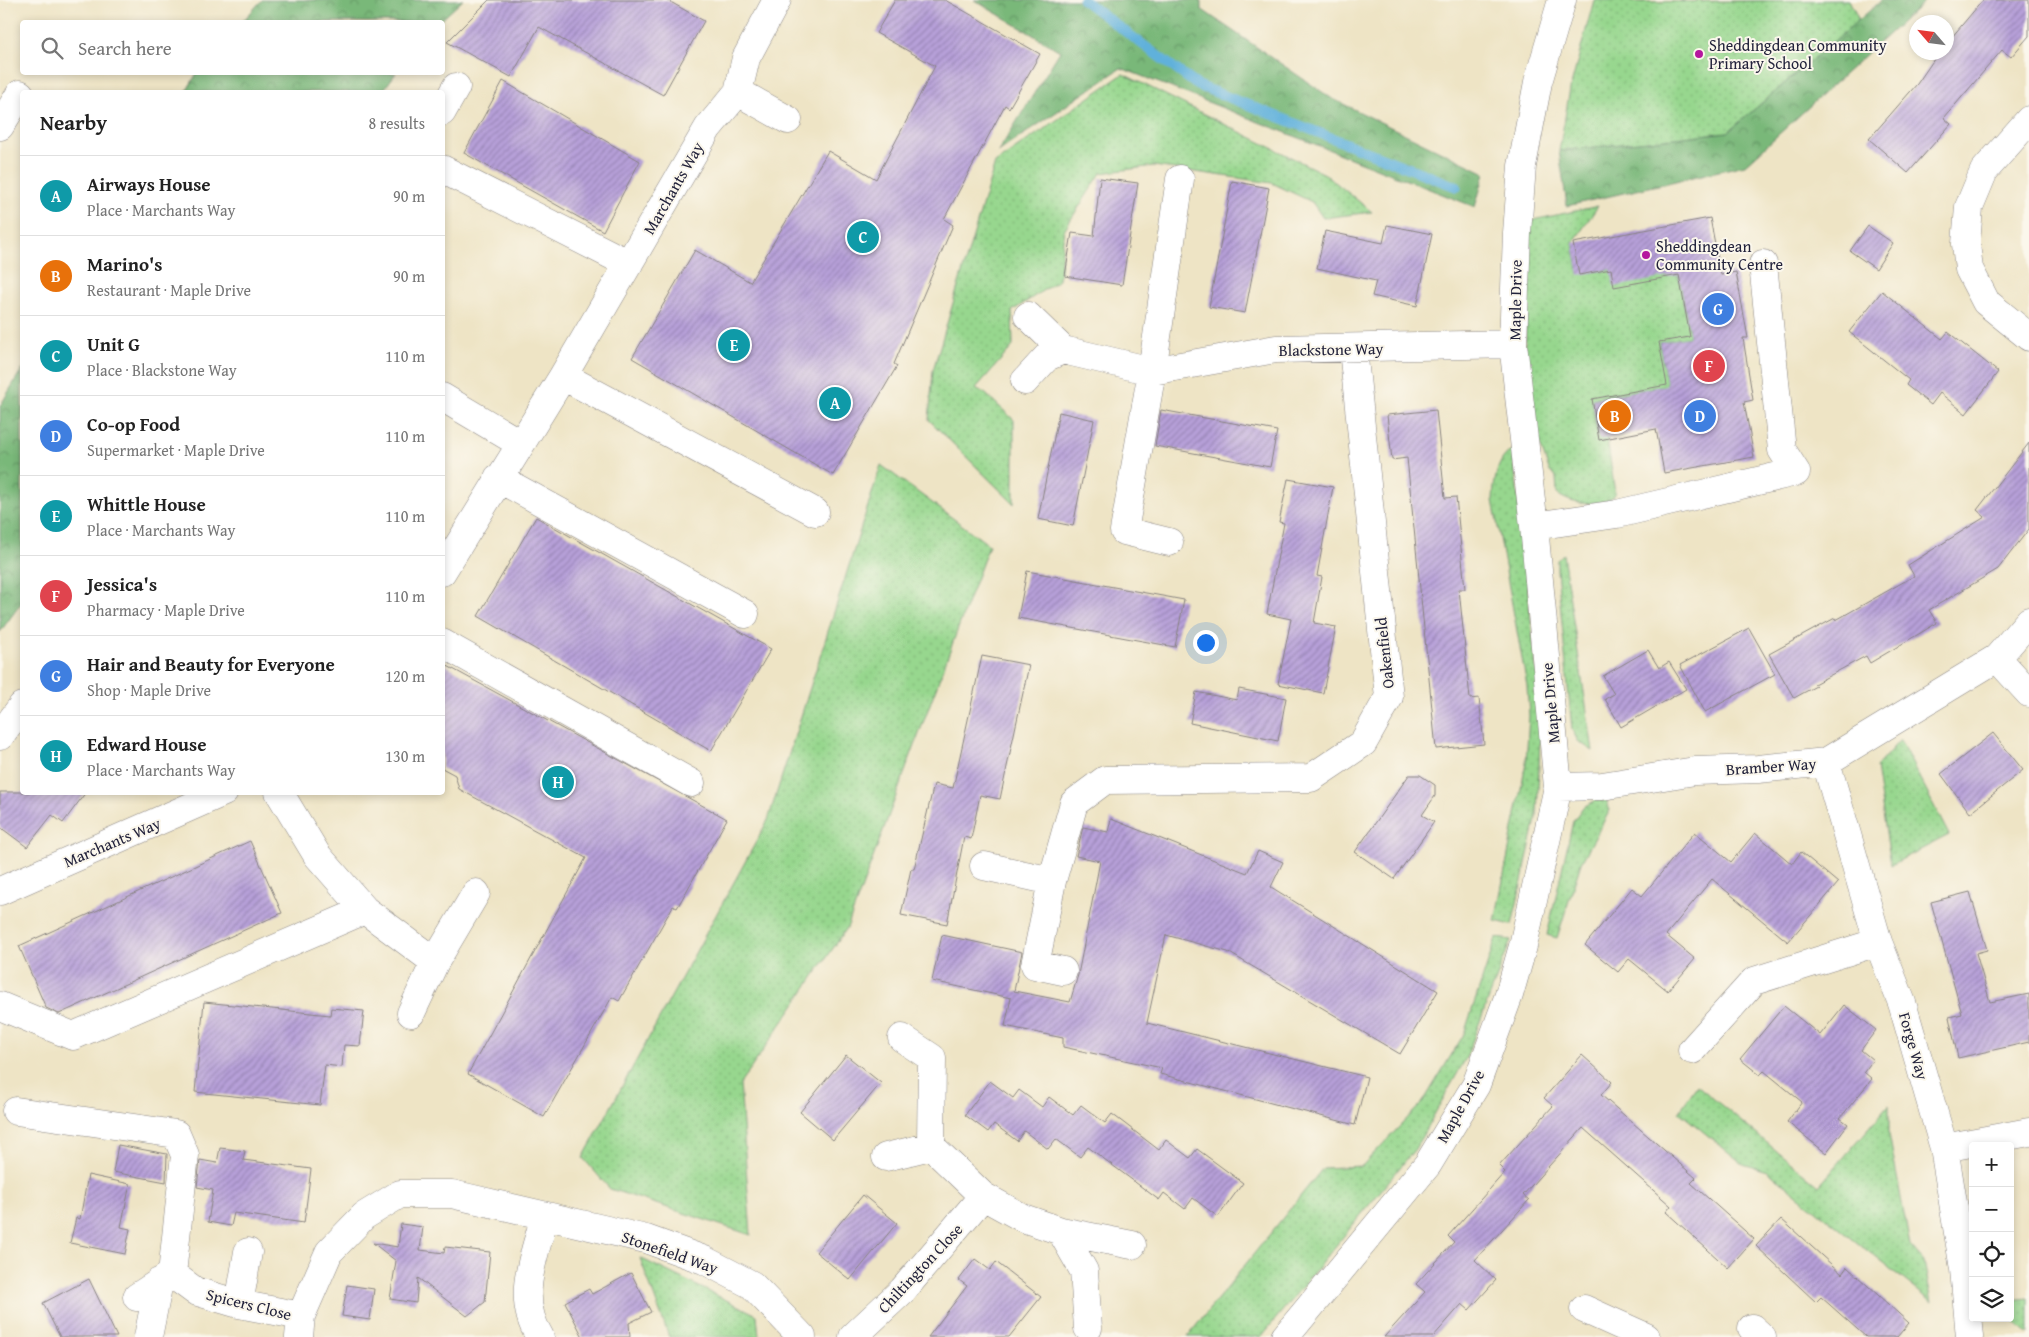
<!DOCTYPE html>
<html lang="en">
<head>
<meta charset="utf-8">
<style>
	body { margin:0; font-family:"Gentium Book Plus",serif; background:#f6f6f6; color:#222 }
	.controls { position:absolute; right:15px; bottom:15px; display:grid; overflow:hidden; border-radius:5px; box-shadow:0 2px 8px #0003 }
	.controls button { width:45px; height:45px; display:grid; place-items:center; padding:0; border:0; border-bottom:1px solid #e0e0e0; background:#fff; color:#222; font:25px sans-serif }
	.compass { position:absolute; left:1909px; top:15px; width:45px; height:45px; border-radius:50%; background:#fff; box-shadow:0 2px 8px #0003; rotate:298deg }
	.you { position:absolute; left:1205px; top:642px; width:18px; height:18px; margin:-12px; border:4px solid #fff; border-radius:50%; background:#1a73e8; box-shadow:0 0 0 8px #1a73e833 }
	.badge { display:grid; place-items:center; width:32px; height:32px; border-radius:50%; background:#b5179e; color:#fff; font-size:16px; font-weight:700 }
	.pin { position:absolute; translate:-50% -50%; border:2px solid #fff; box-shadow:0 1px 5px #0006 }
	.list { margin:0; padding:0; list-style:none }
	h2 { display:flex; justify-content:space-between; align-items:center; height:65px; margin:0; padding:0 20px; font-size:21px }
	h2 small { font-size:16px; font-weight:400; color:#767676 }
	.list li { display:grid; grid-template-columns:32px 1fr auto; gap:15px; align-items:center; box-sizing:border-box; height:80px; padding:0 20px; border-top:1px solid #e0e0e0 }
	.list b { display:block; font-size:19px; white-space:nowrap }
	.list p { margin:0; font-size:16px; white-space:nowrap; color:#767676 }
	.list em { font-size:16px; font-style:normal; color:#767676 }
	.icon { flex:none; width:28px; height:28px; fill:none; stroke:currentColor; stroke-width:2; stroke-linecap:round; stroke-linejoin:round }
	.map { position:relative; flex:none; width:2029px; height:1337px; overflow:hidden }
	.search { position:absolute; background:#fff; box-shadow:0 2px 8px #0003; left:20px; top:20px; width:425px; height:55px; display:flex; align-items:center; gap:12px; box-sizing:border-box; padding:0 18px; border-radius:5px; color:#767676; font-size:19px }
	.panel { position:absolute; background:#fff; box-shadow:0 2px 8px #0003; left:20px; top:90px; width:425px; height:705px; border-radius:5px }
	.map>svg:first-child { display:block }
</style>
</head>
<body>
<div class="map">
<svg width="2029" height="1337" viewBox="0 0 2029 1337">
	<defs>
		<pattern id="grass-dots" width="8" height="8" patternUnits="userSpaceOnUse" patternTransform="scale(1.25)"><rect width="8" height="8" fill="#97d78e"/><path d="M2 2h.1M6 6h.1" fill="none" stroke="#82b87b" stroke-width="1.8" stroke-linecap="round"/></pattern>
		<pattern id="forest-crowns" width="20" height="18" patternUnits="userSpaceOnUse" patternTransform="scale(1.25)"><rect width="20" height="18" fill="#79b879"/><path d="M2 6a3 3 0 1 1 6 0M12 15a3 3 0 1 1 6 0" fill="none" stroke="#639564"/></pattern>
		<pattern id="building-hatch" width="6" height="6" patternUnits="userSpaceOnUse" patternTransform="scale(1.25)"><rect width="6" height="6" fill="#b7a0d9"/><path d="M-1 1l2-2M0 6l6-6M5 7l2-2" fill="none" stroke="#9482b1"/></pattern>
	</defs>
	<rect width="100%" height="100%" fill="#fbf7ec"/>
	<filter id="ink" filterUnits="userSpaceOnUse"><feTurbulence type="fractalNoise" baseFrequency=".02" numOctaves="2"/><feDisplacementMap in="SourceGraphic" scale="10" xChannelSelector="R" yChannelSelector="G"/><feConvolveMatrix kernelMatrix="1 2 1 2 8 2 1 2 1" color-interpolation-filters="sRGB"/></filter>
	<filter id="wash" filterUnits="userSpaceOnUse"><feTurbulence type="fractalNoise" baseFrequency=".0096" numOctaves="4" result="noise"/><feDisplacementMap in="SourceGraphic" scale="20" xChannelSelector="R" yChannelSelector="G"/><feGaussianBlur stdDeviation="1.12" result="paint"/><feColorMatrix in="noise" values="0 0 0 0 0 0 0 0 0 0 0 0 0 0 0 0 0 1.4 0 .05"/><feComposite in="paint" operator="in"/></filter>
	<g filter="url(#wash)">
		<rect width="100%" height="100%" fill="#eee4c5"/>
		<path fill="url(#grass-dots)" stroke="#5c7c64" d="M1594,0H1630L1631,2L1849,0L1859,20L1728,132L1559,151L1570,89Z
			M1123,74L1325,174L1372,212L1323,218L1312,202L1272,183L1154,166L1101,173L1064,230L1059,280L1012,311L1013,346L976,388L986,394L1014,420V504L929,420L933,370L995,163Z
			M1598,206L1573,243L1579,274L1611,269L1679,275L1690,337L1659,342L1667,385L1592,399L1599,439L1607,438L1615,493L1610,500C1590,505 1575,506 1557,494L1556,477L1550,472L1531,420L1525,354L1529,221Z
			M1513,450L1541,715L1537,815L1512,925L1495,921L1526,763L1529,716L1527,686L1493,500C1494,484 1496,457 1513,450Z
			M881,465L989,545L847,928L740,1084L751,1235L610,1189L583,1158L768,820Z
			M1563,554L1593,751L1578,741L1572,730L1557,570V560Z
			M1900,740L1949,835L1891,865L1876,767Z
			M1597,800L1607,801L1610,810L1581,863L1557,938L1547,935L1573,821L1583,807Z
			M1496,938L1511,940L1466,1058L1415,1149L1261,1337H1187L1323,1168L1362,1166L1423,1102L1464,1034Z
			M1697,1085L1819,1186L1889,1105V1134L1910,1246L1924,1262L1932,1302L1767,1171L1743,1164L1679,1112Z
			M640,1258L757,1315L759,1337H669Z
			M2029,1298V1334L2010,1318V1300Z"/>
		<path fill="url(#forest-crowns)" stroke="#4e6d5a" d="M262,0H463L439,22H242Z
			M974,0H1201V9L1331,98L1485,173L1475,207L1121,68L998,152L1060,51Z
			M1882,0H1926L1745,165L1567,206L1559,151L1728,132Z
			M197,73V72L396,73L382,92H186Z
			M22,369V602L0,632V406Z"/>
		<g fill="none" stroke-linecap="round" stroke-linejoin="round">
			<path stroke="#61b1db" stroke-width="10" d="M1083,0L1197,85L1457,187"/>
		</g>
		<g id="blocks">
			<path fill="url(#building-hatch)" d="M489,0H667L704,21L663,95L539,27L511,77L447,42Z
				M895,0H945L1040,54L1009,108L1005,105L944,219L953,225L894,364L897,366L833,475L632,358L695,250L750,282L828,151L876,179L935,66L876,33Z
				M1983,0H2029V36L2011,57L2002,50L1944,118L1951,124L1908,173L1869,139L1917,84L1939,52H1946V44Z
				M503,81L640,161L603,231L464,153Z
				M1100,178L1138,183L1122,285L1065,276L1072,233L1094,236Z
				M1232,181L1269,188L1245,313L1209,307Z
				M1710,218L1721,275L1736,272L1748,338H1743L1753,400L1744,402L1754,457L1664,473L1656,429L1599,440L1592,399L1667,385L1659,342L1690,337L1679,275L1614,287L1611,269L1579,275L1573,243Z
				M1387,225L1432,234L1417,306L1372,296L1376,281L1317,268L1325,231L1383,243Z
				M1868,226L1893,243L1876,269L1850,251Z
				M1882,291L1942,339L1948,332L1998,372L1966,414L1940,393L1931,405L1906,385L1909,380L1849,332Z
				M1161,410L1277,431L1270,467L1155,446Z
				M1436,410L1445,498L1456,497L1465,589H1459L1470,699L1479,698L1484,744L1436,749L1407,458L1392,460L1387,415Z
				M1059,412L1094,420L1073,526L1038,519Z
				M2029,443V529L1998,569L1929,610L1937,623L1870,663L1866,656L1814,684L1816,686L1794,698L1769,654L1835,618L1836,620L1914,576L1908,565L1985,517L1977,510Z
				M1288,479L1333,487L1317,576L1322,577L1314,623L1336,627L1323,693L1278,684L1291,619L1267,614L1284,523L1279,522Z
				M536,517L771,649L711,751L478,616Z
				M1027,571L1184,600L1175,647L1018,618Z
				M1749,628L1775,674L1705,712L1680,665Z
				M1648,650L1659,668L1669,662L1686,689L1621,727L1605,699L1614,694L1603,676Z
				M982,656L1029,665L1000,799L980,795L971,839L964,837L947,924L901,915L911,869H914L934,784L953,788Z
				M442,663L727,819L677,908L673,906L619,1001L612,997L544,1117L468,1074L586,858L459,789L455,775L442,768Z
				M1239,689L1286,698L1278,741L1190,723L1196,692L1237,700Z
				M1993,733L2023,770L1970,813L1941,774Z
				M1409,775H1420L1435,785V796L1422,815L1434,822L1394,879L1355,852Z
				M0,792H86L63,823L52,815L27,847L0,827Z
				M1111,819L1247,873L1258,851L1283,862L1271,887L1438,991L1400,1054L1228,952L1166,935L1147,1023L1367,1077L1355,1125L1160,1074L1162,1068L1063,1047V1038L1005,1026L1011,998L932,981L942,935L1022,952L1014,991L1070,1002L1078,975L1100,861L1076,856L1083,827L1108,832Z
				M1695,832L1731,862L1755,833L1792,864L1801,852L1838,883L1788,942L1712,879L1666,935L1695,959L1668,991L1629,959L1618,972L1585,945L1632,888L1642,896Z
				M250,841L282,913L59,1014L46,1008L19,946Z
				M1970,892L1987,950L1976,953L1990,1002L2029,994V1042L1958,1058L1949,1017L1962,1014L1931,902Z
				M204,1002L330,1015L331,1008L364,1011L360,1046L344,1045L342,1067L325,1065L320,1105L195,1092Z
				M1844,1005L1876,1030L1861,1050L1873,1060L1864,1072L1872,1079L1840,1118L1848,1124L1826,1153L1787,1122L1802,1102L1764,1071L1760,1075L1740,1059L1784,1006L1820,1035Z
				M846,1055L881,1083L833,1140L800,1112Z
				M1582,1055L1612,1082L1601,1095L1696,1178L1691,1183L1754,1239L1728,1268L1666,1212L1671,1206L1583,1128L1523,1195L1529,1200L1475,1260L1496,1280L1469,1310L1462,1304L1433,1337H1384L1425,1292L1416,1284L1454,1242L1448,1236L1505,1172L1499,1166L1553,1106L1544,1098Z
				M990,1081L1013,1098L1019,1090L1042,1107L1049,1097L1073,1115L1081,1105L1105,1123L1112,1114L1159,1150L1166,1140L1190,1158L1197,1149L1243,1183L1218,1217L1193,1198L1185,1209L1164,1193L1159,1200L1088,1147L1080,1157L1056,1139L1048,1149L1024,1131L1017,1141L994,1124L988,1132L965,1115Z
				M118,1145L167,1154L166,1182L113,1172Z
				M220,1148L245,1151L243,1160L311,1169L304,1223L234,1213L231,1226L208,1222L213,1190L197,1187L200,1160L217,1163Z
				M88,1175L130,1184L121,1227L130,1229L125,1254L70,1243L76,1218L80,1219Z
				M863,1195L897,1223L850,1280L816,1252Z
				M1781,1219L1842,1274L1847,1267L1909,1323L1897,1337H1866L1821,1297L1816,1302L1756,1246Z
				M401,1224L423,1227L420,1250L444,1253L445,1247L490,1252L485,1302L467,1316L418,1278L416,1303L390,1299L396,1261L373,1243L398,1247Z
				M975,1259L990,1270L996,1262L1041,1297L1009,1337H928L967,1286L959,1280Z
				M631,1273L651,1312L629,1323L630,1337H583L565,1302L589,1289L592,1294Z
				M89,1279L117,1337H60L43,1303Z
				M347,1285L374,1289L370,1320L342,1316Z"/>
		</g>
	</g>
	<g filter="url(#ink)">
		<use href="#blocks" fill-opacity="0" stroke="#888380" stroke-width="1"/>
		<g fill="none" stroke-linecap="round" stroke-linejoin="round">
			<defs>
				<path id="minor" d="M738,92L788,120
					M442,112L456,87
					M2029,120L1984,171L1969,207L1966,244L1969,269L1986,302L2029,337
					M0,126L20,94
					M442,169L629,264
					M1028,316L1063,350L1152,371L1276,349L1513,344
					M563,376L815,512
					M1025,381L1047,357L1063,350
					M442,397L521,444
					M498,478L745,614
					M1534,526L1617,514L1796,472L1782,450L1763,264
					M1169,542L1124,531L1152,371L1180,179
					M442,572L563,376L708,128L738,92L746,58L777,0
					M442,643L691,783
					M1997,658L2029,693
					M0,736L22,706
					M1826,762L1878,942L1902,1003L1944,1148L1964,1269L1970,1337
					M1558,787L1602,786L1695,771L1758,769L1826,762L1997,658L2029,621
					M279,792L317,855L365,910L435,962
					M984,866L1052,881L1035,965L1063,971
					M1052,881L1074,803L1105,780L1311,778L1363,743L1389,697L1353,349
					M0,891L224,792
					M0,1006L73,1036L365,910
					M411,1013L435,962L476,893
					M1692,1050L1754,981L1878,942
					M16,1111L176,1134L185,1155L172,1274L137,1297
					M1944,1148L2029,1132
					M886,1157L931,1146L932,1058L902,1038
					M983,1196L1023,1218L1061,1231L1132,1245
					M1061,1231L1084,1271L1088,1328
					M172,1274L195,1291L239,1304L301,1316
					M239,1304L248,1252
					M1584,1309L1646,1337
					M1752,1328L1762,1337
					M148,1337L159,1282
					M299,1337L301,1316L329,1252L364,1216L400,1194H452L646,1239L704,1260L752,1285L802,1337
					M540,1337C515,1298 534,1257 545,1216
					M853,1337L903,1290L983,1196L931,1146
					M1285,1337L1428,1164L1476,1085L1509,995L1523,946L1558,787L1534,526L1513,344L1517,233L1522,166L1538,82L1562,0"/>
			</defs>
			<use href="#minor" stroke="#888380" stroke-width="29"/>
			<use href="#minor" stroke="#fff" stroke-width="28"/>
		</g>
	</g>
	<g fill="#b5179e" stroke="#fbf7ec" stroke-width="2">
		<circle cx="1699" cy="54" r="5"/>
		<circle cx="1646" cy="255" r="5"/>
	</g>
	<g text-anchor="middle" stroke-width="4" stroke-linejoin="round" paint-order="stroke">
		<g font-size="16" fill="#22223b" stroke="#fbf7ec" text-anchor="start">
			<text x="1709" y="51">Sheddingdean Community<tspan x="1709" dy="18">Primary School</tspan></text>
			<text x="1656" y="252">Sheddingdean<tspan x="1656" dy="18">Community Centre</tspan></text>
		</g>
		<g font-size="16" fill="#22223b" stroke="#fbf7ec">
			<text transform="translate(673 188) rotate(-60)" y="6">Marchants Way</text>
			<text transform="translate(1515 300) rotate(-89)" y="6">Maple Drive</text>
			<text transform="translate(1331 349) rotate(-1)" y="6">Blackstone Way</text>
			<text transform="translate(1384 653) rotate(-96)" y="6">Oakenfield</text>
			<text transform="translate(1550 703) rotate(-95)" y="6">Maple Drive</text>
			<text transform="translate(1771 766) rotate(-4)" y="6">Bramber Way</text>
			<text transform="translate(112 842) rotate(-23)" y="6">Marchants Way</text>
			<text transform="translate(1914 1046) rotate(74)" y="6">Forge Way</text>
			<text transform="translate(1460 1106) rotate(-61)" y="6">Maple Drive</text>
			<text transform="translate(670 1252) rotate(19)" y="6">Stonefield Way</text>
			<text transform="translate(920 1268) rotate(-47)" y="6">Chiltington Close</text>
			<text transform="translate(249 1304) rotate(14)" y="6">Spicers Close</text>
		</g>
	</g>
</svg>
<div class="controls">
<button>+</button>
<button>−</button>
<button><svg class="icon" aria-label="locate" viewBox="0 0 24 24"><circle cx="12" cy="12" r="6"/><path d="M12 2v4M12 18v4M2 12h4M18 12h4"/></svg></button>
<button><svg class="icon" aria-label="layers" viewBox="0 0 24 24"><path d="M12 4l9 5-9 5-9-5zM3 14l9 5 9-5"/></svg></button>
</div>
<svg class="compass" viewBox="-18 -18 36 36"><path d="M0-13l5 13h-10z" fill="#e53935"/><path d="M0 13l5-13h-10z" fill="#767676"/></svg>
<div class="you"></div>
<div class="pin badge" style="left:835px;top:403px;background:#0f9aa8">A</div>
<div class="pin badge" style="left:1615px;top:416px;background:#e8710a">B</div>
<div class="pin badge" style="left:863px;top:237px;background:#0f9aa8">C</div>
<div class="pin badge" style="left:1700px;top:416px;background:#3f7fe0">D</div>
<div class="pin badge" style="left:734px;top:345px;background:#0f9aa8">E</div>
<div class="pin badge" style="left:1709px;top:366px;background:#e0444e">F</div>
<div class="pin badge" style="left:1718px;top:309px;background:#3f7fe0">G</div>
<div class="pin badge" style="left:558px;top:782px;background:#0f9aa8">H</div>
<div class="search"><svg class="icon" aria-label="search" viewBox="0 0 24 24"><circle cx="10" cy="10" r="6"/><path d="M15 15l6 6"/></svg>Search here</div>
<section class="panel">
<h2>Nearby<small>8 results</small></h2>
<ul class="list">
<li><span class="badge" style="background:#0f9aa8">A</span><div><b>Airways House</b><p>Place · Marchants Way</p></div><em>90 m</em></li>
<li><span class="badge" style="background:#e8710a">B</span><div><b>Marino's</b><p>Restaurant · Maple Drive</p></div><em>90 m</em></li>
<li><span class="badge" style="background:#0f9aa8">C</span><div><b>Unit G</b><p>Place · Blackstone Way</p></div><em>110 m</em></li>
<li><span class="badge" style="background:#3f7fe0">D</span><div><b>Co-op Food</b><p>Supermarket · Maple Drive</p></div><em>110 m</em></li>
<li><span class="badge" style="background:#0f9aa8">E</span><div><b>Whittle House</b><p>Place · Marchants Way</p></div><em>110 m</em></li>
<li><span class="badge" style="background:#e0444e">F</span><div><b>Jessica's</b><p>Pharmacy · Maple Drive</p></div><em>110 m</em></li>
<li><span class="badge" style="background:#3f7fe0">G</span><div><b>Hair and Beauty for Everyone</b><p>Shop · Maple Drive</p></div><em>120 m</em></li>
<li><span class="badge" style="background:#0f9aa8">H</span><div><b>Edward House</b><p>Place · Marchants Way</p></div><em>130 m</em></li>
</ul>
</section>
</div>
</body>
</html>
